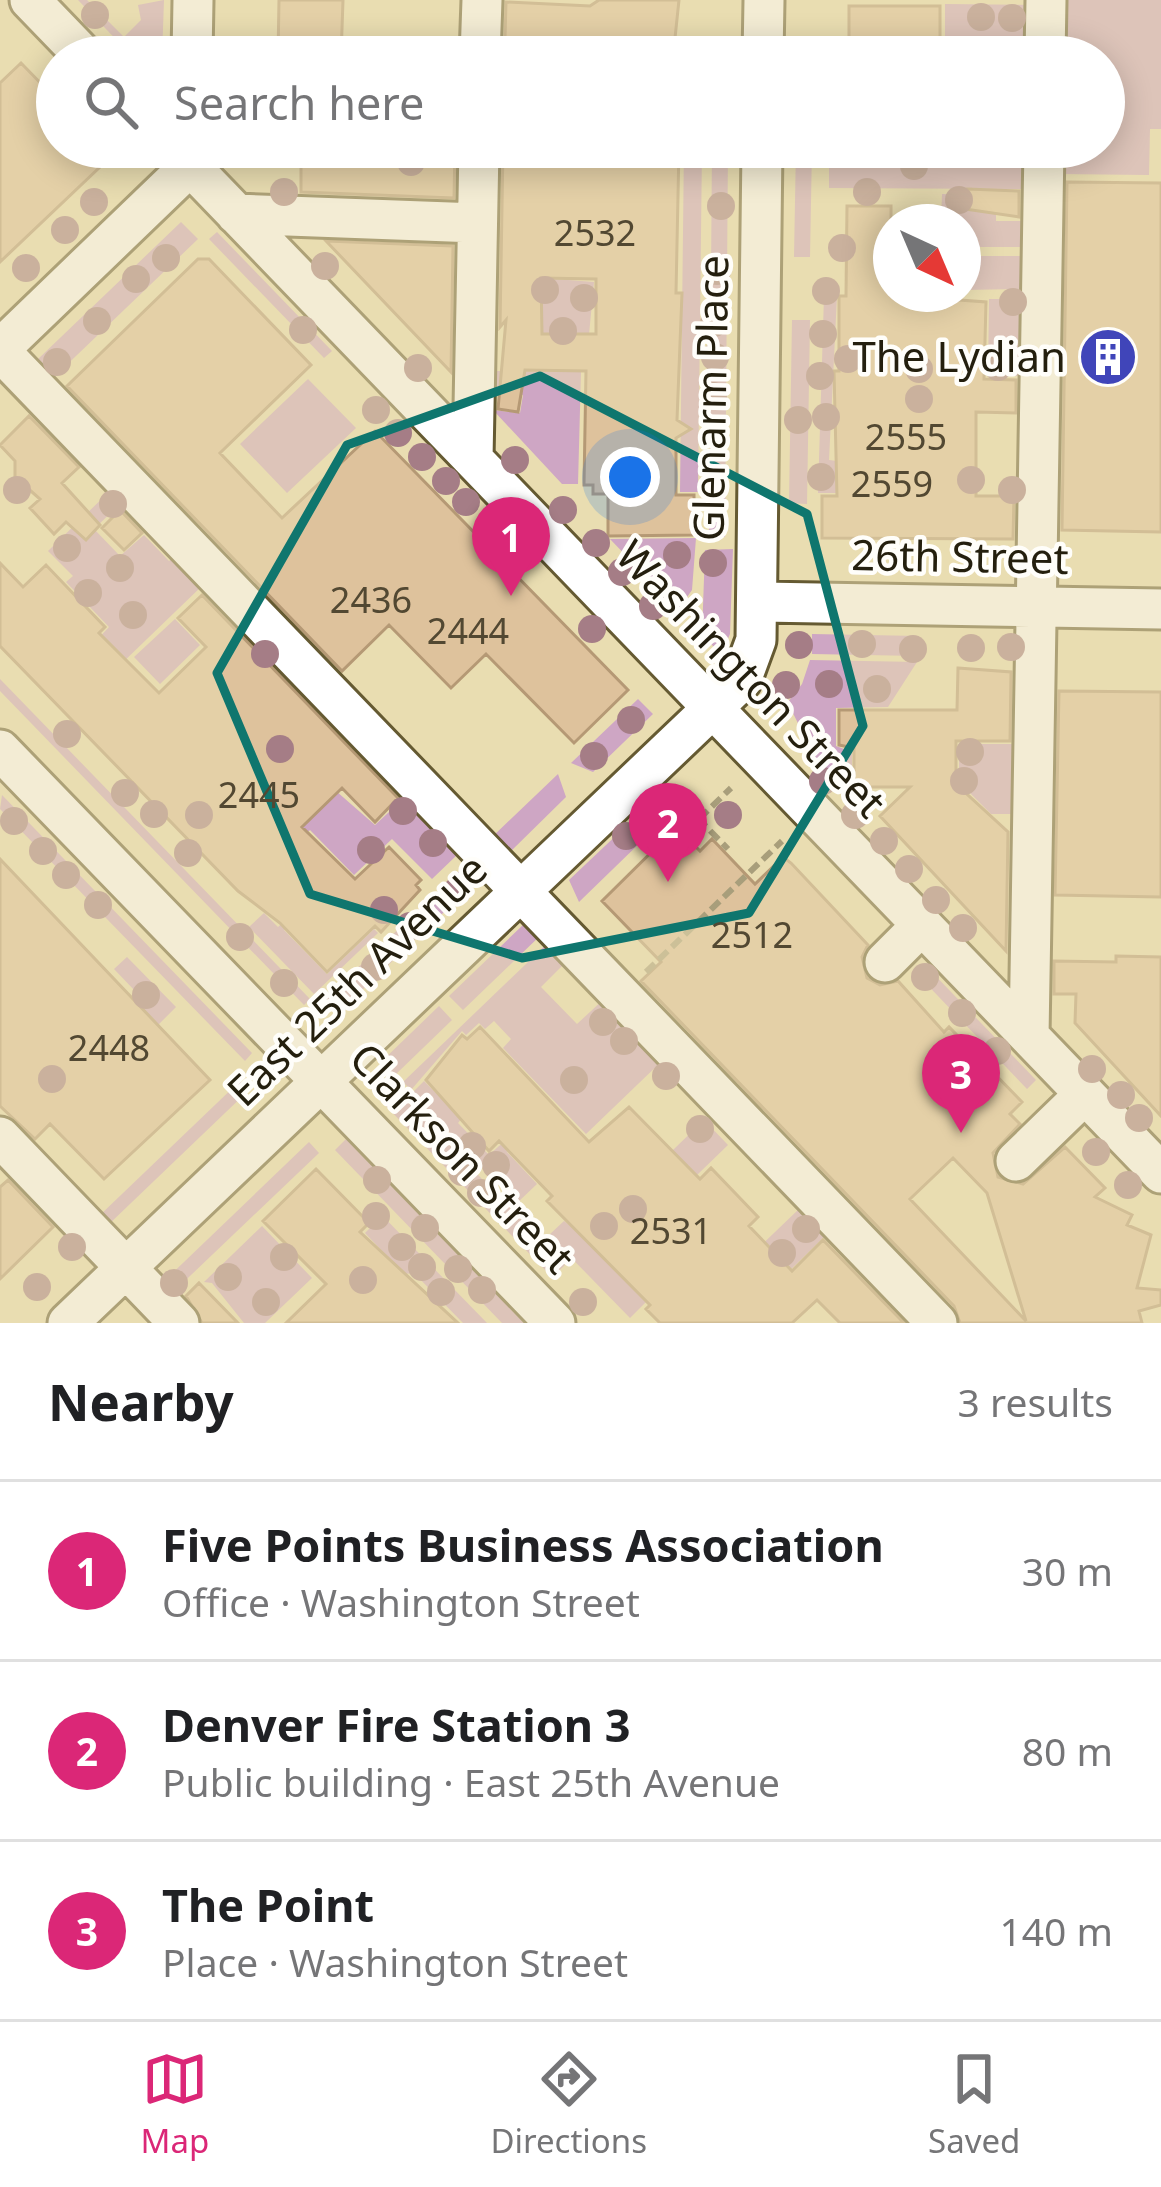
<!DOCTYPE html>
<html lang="en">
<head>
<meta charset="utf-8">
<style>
	body { margin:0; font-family:"Noto Sans",sans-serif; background:#f6f6f6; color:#202124 }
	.compass { position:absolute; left:873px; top:204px; width:108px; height:108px; border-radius:50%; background:#fff; box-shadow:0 6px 30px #0003; rotate:136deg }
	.you { position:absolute; left:630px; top:477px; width:42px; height:42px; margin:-30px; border:9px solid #fff; border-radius:50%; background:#1a73e8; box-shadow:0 0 0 18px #1a73e833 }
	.badge { display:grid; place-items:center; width:78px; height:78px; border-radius:50%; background:#db2777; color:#fff; font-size:39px; font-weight:700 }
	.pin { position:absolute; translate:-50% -99px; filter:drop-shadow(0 3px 6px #0008) }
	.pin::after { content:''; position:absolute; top:63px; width:42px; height:36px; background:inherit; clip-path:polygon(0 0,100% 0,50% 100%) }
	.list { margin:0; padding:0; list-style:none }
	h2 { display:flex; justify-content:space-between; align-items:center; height:156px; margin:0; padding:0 48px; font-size:51px }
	h2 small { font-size:39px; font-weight:400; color:#757577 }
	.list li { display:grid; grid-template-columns:78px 1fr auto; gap:36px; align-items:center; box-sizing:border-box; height:180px; padding:0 48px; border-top:3px solid #e0e0e0 }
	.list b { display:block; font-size:45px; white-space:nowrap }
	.list p { margin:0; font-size:39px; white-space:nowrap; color:#757577 }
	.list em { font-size:39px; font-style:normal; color:#757577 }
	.icon { flex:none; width:66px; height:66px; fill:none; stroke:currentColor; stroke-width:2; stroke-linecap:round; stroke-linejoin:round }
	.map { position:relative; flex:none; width:1161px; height:1323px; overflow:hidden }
	.search { position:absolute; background:#fff; box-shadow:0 6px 30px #0003; left:36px; right:36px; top:36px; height:132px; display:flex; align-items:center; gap:30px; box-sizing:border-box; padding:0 42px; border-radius:66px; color:#757577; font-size:45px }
	.sheet { height:696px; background:#fff }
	nav { display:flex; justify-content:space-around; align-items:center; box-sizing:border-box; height:168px; border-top:3px solid #e0e0e0; background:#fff; font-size:33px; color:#757577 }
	nav a { display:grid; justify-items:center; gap:6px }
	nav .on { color:#db2777 }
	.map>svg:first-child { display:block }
</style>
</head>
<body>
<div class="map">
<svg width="1161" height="1323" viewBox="0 0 1161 1323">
	<rect width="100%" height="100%" fill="#e9ddb1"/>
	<path fill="#cea6c4" d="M78,0H87L124,37L141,20L138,5L164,0L162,57H133Z
		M1063,0H1161V129H1150L1149,175L1059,174L1060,147H1104V57H1062Z
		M945,4L1032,5L1031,48L945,47Z
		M684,147H702L698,492H680Z
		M712,147H728L725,537L709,536Z
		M796,147H812L810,257H794Z
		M829,147H1025V189L829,188Z
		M942,194L996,195V221H1025V247H963V222H941Z
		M181,222L198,239L52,379L36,361Z
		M217,232L332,351L324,358L209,239Z
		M963,256H1024V289L963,290Z
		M542,278L594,282L586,366H539L524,286H541Z
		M824,296H837L829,460L837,461L836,493H818Z
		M989,299H1024V376H988Z
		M792,320H810L807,504L789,503Z
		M497,371L581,372L578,484H562L493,410L520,413L523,395L491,391Z
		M308,379L356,428L287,493L240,444Z
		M112,489L123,501L94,529L120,556L144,535L169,561L176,555L204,584L119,666L96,641L109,627L66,582L73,576L48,551Z
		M696,538L692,590L678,610L610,539Z
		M733,549L730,634L721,654L702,635L705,550Z
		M175,619L200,645L160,684L134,657Z
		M812,634L919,636L918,656L812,654Z
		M810,660L917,662L888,707L836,708V746L852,752V774L835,778L814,756L791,709L784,707L802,684Z
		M0,679L310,999L304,1005L0,691Z
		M638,699L653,714L593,772L571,763Z
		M959,744H1019V814H991L959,782Z
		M558,774L566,797L507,855L491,838Z
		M336,791L375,825L403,799L457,855L432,879L392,839L354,875L310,830L283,856L276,849Z
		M661,793L679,805L579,902L569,880Z
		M2,795L252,1053L245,1061L0,809Z
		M471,860L484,874L339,1012L326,998Z
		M300,906L304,910L284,930L327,974L374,929L378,933L314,994L249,927L264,913L278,927Z
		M524,924L543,933L463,1010L449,996Z
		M550,941L568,960L541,987L577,1024L604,999L663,1060L586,1134L503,1048L511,1039L494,1021L485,1029L479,1023L466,1035L462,1031L411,1090L403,1082Z
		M127,957L176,1007L155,1028L129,1001L137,993L114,969Z
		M925,965L1036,1080L1027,1089L916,973Z
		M439,1006L452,1020L394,1076L381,1062Z
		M240,1081L249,1090L107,1226L98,1217Z
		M424,1081L445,1102L451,1096L467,1112L458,1123L489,1155L516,1131L522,1137L507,1152L537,1184L517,1203L412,1093Z
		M396,1090L565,1265L552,1277L383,1103Z
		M704,1120L728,1145L607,1262L646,1302L630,1318L549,1235L564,1221L584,1236Z
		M346,1139L524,1323H502L335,1150Z
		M309,1142L319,1153L169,1296L159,1286Z
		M373,1206L487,1323H463L414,1273L404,1274L365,1233L373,1225L364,1215Z
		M799,1209L825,1236L773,1287L747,1259Z
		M262,1226L312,1278L265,1323H244L212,1283L204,1282Z"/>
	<path fill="#dec29c" stroke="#b59975" stroke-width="3" fill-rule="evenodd" d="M279,0H343L341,57H278Z
		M599,0H679L673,57H542V40L505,38L506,2L590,6Z
		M849,6H940V49L849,48Z
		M21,63L57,100V147H121L0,262V83Z
		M301,147H455L454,198L301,192Z
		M503,147H679L676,293H682L677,420L691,429L676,438V495H694V535L608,536V494H593V485H584L586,371L525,370L518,412L498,409L506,320L500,327ZM541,278L596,279V334H542Z
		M1067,182L1161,183V532L1062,530Z
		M967,189L1019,191V217L965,209Z
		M847,206H891V295L986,302L984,379L1016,380V413L976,412V496H1014L1013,539L822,538V496H837L834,371H839V296H846Z
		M326,241L453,246L451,372Z
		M198,259H209L311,365L220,453L282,518L375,431L628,690L574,743L486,654L451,688L389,625L342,671L67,386Z
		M29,416L79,467L62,483L100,525L86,540L66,522L54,534L30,508L40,499L15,477V461L0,445Z
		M120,510L142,533L124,550L102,528Z
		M0,563L23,587L46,565L105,627L99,633L159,693L206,647L178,618L202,595L398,798L375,822L342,788L302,827L355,879L389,847L421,880L416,885L420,890L381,932L375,926L327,972L280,923L238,891L0,646Z
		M958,668L1011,672L1010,741H956V784L1008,832L1006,951L880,816L910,787H854V748L839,745V710H957Z
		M1059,691L1161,692V897L1055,895Z
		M677,827L700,851L712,839L755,884L783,857L791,863L868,945L862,957L867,978L880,985L898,981L944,1032L949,1027L1022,1102L1010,1114L1020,1124L993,1153L998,1177L1023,1184L1065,1147L1105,1188L1095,1197L1132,1215L1127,1225L1151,1235L1137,1288L1161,1290V1305L1139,1311L1142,1323H960L954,1306L641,981L661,962L602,901ZM953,1158L987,1193L1026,1321L910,1199Z
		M0,859L210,1080L104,1179L50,1124L35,1139L0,1106Z
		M1116,956L1161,957V1116L1075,1023L1076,994H1054V961L1116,962Z
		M480,1027L589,1142L629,1107L700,1179L711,1168L758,1217L749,1226L792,1271L823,1240L904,1323H840L817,1300L792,1323H660L646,1309L650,1305L547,1201L552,1196L499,1141L489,1151L426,1080L462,1035L467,1039Z
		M316,1169L369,1223L360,1232L458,1323H286L326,1284L263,1221Z
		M8,1180L53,1227L0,1279V1187Z
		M199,1283L238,1323H202L186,1296Z"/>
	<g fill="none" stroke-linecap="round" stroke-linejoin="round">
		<defs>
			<path id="minor" d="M30,0L85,57
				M192,57L193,0
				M480,57L482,0
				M763,57L764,0
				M1045,57L1046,0
				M172,147L1161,1173
				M236,214L477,223
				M0,349L190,166L191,147
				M0,351L937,1323
				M473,459L479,147
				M757,602L1161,609
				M0,750L555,1323
				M885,962L922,925
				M1029,1036L1044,147
				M0,1137L179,1323
				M1016,1161L1085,1094
				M68,1323L741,681L756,640L762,147"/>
		</defs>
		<use href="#minor" stroke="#655a32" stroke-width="45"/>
		<path stroke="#a89e7b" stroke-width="6" stroke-dasharray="12 6" stroke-linecap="butt" d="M685,805L728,849
			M699,819L731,788
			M646,972L782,841"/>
		<use href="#minor" stroke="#fff" stroke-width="39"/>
	</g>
	<g fill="#a57d86">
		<circle cx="95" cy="15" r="14"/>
		<circle cx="981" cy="17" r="14"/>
		<circle cx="1012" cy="18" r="14"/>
		<circle cx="411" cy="162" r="14"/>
		<circle cx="914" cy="166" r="14"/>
		<circle cx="284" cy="192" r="14"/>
		<circle cx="867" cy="192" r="14"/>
		<circle cx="959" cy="200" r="14"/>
		<circle cx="94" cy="202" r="14"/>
		<circle cx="721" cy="206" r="14"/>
		<circle cx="65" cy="230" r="14"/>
		<circle cx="842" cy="248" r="14"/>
		<circle cx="166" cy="258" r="14"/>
		<circle cx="325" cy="266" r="14"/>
		<circle cx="26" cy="268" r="14"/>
		<circle cx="717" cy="271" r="14"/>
		<circle cx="136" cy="279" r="14"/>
		<circle cx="545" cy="290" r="14"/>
		<circle cx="826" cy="291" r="14"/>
		<circle cx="584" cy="298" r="14"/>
		<circle cx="1013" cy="302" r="14"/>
		<circle cx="97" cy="321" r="14"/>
		<circle cx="714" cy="323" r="14"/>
		<circle cx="303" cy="330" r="14"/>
		<circle cx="563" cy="331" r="14"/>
		<circle cx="823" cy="334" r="14"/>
		<circle cx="715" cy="357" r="14"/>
		<circle cx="848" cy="359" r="14"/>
		<circle cx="57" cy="362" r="14"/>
		<circle cx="998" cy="367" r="14"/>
		<circle cx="418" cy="368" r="14"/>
		<circle cx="919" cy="369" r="14"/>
		<circle cx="820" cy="376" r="14"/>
		<circle cx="713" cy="396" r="14"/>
		<circle cx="919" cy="399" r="14"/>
		<circle cx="376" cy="410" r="14"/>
		<circle cx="826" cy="417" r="14"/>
		<circle cx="798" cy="420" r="14"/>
		<circle cx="398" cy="433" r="14"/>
		<circle cx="422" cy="457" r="14"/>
		<circle cx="515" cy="460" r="14"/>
		<circle cx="821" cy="477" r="14"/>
		<circle cx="971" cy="480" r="14"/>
		<circle cx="446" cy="481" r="14"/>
		<circle cx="17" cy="490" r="14"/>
		<circle cx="1012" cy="490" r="14"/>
		<circle cx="466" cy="502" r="14"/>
		<circle cx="113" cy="504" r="14"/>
		<circle cx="563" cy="510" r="14"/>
		<circle cx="498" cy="534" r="14"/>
		<circle cx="596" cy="543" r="14"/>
		<circle cx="67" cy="548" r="14"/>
		<circle cx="677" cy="555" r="14"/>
		<circle cx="713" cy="563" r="14"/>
		<circle cx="120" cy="568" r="14"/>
		<circle cx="622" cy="572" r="14"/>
		<circle cx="88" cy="593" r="14"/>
		<circle cx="653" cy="606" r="14"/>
		<circle cx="133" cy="615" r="14"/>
		<circle cx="592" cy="629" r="14"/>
		<circle cx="862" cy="644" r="14"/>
		<circle cx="799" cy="645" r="14"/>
		<circle cx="1011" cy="647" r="14"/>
		<circle cx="971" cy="648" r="14"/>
		<circle cx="913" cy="649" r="14"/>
		<circle cx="265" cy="654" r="14"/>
		<circle cx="829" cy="684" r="14"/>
		<circle cx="786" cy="685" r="14"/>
		<circle cx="877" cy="689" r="14"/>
		<circle cx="631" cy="720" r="14"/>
		<circle cx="67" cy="734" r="14"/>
		<circle cx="280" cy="749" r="14"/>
		<circle cx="970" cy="752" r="14"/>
		<circle cx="594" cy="756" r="14"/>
		<circle cx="823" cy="781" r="14"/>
		<circle cx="964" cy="781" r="14"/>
		<circle cx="125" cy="793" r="14"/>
		<circle cx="403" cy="811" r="14"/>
		<circle cx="154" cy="814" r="14"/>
		<circle cx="199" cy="815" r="14"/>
		<circle cx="728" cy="815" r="14"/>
		<circle cx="855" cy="815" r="14"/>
		<circle cx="14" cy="821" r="14"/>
		<circle cx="626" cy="836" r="14"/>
		<circle cx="884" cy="841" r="14"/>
		<circle cx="433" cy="843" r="14"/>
		<circle cx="371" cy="850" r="14"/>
		<circle cx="43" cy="851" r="14"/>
		<circle cx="188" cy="853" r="14"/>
		<circle cx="909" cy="869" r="14"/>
		<circle cx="66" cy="875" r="14"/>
		<circle cx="457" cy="891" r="14"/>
		<circle cx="936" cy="900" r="14"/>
		<circle cx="98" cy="905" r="14"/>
		<circle cx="384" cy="910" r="14"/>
		<circle cx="410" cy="926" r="14"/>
		<circle cx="963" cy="928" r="14"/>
		<circle cx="240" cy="937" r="14"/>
		<circle cx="375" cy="967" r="14"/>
		<circle cx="925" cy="977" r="14"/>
		<circle cx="284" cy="983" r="14"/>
		<circle cx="146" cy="995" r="14"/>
		<circle cx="962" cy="1013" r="14"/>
		<circle cx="603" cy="1022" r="14"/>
		<circle cx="624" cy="1041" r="14"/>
		<circle cx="997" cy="1051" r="14"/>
		<circle cx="1092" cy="1069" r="14"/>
		<circle cx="666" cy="1076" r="14"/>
		<circle cx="52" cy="1079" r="14"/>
		<circle cx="574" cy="1080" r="14"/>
		<circle cx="1121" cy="1095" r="14"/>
		<circle cx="1139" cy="1118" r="14"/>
		<circle cx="700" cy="1129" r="14"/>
		<circle cx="472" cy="1146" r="14"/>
		<circle cx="1096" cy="1152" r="14"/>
		<circle cx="496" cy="1165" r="14"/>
		<circle cx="462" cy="1172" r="14"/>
		<circle cx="377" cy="1180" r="14"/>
		<circle cx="1128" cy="1185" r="14"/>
		<circle cx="481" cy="1193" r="14"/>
		<circle cx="633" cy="1209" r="14"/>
		<circle cx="376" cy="1216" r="14"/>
		<circle cx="604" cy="1226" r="14"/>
		<circle cx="425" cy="1228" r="14"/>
		<circle cx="806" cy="1229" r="14"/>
		<circle cx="72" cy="1247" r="14"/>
		<circle cx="402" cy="1247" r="14"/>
		<circle cx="782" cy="1253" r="14"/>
		<circle cx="284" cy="1257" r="14"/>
		<circle cx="422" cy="1267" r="14"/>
		<circle cx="458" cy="1269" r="14"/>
		<circle cx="228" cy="1277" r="14"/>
		<circle cx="363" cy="1280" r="14"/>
		<circle cx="174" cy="1283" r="14"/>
		<circle cx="37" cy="1287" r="14"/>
		<circle cx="482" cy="1290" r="14"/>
		<circle cx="441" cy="1292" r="14"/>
		<circle cx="266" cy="1302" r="14"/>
		<circle cx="583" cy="1302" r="14"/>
	</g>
	<path d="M0 0H1161V1323H0ZM540,376L807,514L863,726L749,913L522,958L310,894L217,673L347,445Z" fill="#e9ddb1" fill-opacity=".55" fill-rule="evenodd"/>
	<path fill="none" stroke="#0f766e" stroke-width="9" stroke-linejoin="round" d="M540,376L807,514L863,726L749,913L522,958L310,894L217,673L347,445Z"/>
	<defs>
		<symbol id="building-disc" viewBox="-11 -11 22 22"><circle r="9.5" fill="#4045b9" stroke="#fffefa"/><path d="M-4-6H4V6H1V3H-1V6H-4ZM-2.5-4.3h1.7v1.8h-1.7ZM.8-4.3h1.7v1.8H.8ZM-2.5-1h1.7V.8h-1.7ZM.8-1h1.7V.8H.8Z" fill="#fff"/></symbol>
	</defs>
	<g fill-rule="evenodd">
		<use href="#building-disc" x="1075" y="324" width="66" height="66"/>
	</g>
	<g text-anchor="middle" stroke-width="9" stroke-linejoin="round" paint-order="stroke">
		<g font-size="36" fill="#524832">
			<text x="595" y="246">2532</text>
			<text x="906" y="450">2555</text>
			<text x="892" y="497">2559</text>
			<text x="371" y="613">2436</text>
			<text x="468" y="644">2444</text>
			<text x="259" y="808">2445</text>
			<text x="752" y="948">2512</text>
			<text x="109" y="1061">2448</text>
			<text x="671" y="1244">2531</text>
		</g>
		<g font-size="42" fill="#241f0e" stroke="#fffefa" text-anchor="end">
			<text x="1066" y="372">The Lydian</text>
		</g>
		<g font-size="42" fill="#241f0e" stroke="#fffefa">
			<text transform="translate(711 398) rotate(-89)" y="15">Glenarm Place</text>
			<text transform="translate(960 557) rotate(1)" y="15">26th Street</text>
			<text transform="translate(751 679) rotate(46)" y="15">Washington Street</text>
			<text transform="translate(357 980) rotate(-44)" y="15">East 25th Avenue</text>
			<text transform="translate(462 1158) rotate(46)" y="15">Clarkson Street</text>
		</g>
	</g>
</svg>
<svg class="compass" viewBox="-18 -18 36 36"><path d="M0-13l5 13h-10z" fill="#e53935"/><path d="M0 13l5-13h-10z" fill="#757577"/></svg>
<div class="you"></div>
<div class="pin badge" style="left:511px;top:596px">1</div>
<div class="pin badge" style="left:668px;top:882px">2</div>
<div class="pin badge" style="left:961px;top:1133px">3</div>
<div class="search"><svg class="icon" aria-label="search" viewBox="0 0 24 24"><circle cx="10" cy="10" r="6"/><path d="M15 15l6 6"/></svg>Search here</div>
</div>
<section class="sheet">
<h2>Nearby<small>3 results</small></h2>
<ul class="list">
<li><span class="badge">1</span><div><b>Five Points Business Association</b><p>Office · Washington Street</p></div><em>30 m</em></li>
<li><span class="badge">2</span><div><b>Denver Fire Station 3</b><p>Public building · East 25th Avenue</p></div><em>80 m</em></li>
<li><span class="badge">3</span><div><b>The Point</b><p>Place · Washington Street</p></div><em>140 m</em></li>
</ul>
</section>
<nav>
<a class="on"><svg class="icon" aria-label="map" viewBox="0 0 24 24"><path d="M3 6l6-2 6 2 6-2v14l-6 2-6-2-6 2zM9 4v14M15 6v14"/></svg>Map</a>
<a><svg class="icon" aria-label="directions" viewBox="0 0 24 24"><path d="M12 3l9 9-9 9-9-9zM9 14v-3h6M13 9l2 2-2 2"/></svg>Directions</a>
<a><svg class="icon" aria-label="saved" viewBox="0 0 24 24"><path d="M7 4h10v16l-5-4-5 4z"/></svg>Saved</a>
</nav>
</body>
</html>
